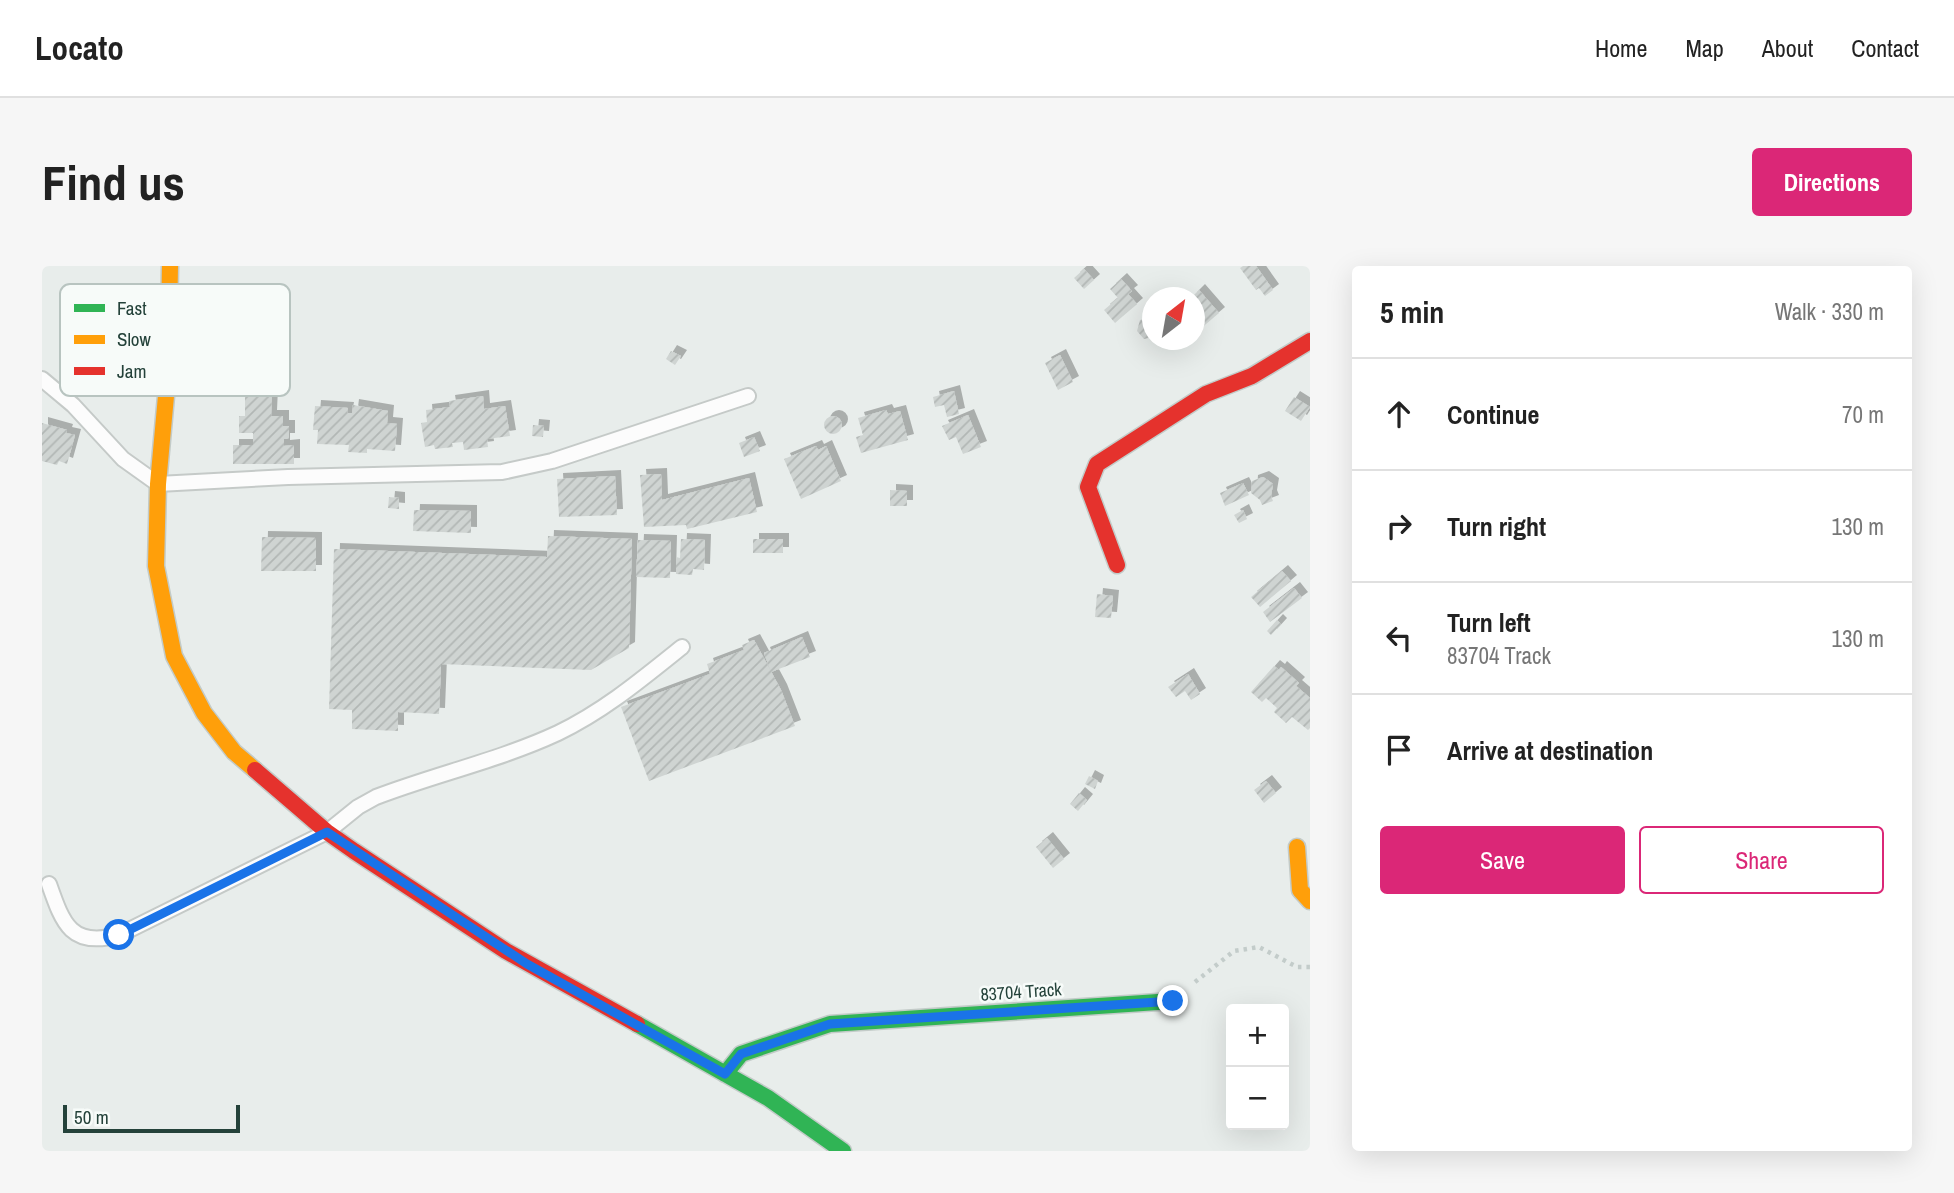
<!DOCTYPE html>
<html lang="en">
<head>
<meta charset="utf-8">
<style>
	body { margin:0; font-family:"Archivo Narrow",sans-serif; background:#f6f6f6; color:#222 }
	.controls { position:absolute; right:21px; bottom:21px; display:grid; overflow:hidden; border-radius:7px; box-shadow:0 7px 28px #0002 }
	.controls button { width:63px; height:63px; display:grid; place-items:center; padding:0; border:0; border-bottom:2px solid #e0e0e0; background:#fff; color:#222; font:35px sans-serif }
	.compass { position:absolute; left:1100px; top:21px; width:63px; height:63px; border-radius:50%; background:#fff; box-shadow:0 7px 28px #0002; rotate:31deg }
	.scale { position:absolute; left:21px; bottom:18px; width:177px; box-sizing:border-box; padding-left:7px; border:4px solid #24423a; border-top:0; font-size:19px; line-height:24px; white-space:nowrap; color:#24423a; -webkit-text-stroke:5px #f7fbf9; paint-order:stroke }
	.stop { position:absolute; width:21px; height:21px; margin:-16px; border:5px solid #1a73e8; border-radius:50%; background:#fff }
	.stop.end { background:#1a73e8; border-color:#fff; box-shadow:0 2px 7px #0008 }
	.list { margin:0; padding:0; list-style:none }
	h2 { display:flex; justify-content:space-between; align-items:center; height:91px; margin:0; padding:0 28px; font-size:30px }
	h2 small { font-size:23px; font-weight:400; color:#767676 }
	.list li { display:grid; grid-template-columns:46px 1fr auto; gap:21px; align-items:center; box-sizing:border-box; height:112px; padding:0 28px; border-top:2px solid #e0e0e0 }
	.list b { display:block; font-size:26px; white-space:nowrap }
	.list p { margin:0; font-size:23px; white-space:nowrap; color:#767676 }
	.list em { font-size:23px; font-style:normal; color:#767676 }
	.actions { display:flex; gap:14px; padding:21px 28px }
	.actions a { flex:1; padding:16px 0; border:2px solid #db2777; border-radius:7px; text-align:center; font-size:24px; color:#db2777 }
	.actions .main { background:#db2777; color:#fff }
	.icon { flex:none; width:38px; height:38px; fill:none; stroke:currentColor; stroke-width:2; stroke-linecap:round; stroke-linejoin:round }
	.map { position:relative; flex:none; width:1268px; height:885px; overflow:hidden; border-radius:7px }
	header { display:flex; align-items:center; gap:42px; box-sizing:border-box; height:98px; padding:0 35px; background:#fff; border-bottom:2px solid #e0e0e0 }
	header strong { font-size:33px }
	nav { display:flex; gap:38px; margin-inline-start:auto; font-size:24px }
	.intro { display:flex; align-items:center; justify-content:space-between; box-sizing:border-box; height:168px; padding:0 42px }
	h1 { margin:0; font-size:49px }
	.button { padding:18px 32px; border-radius:7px; background:#db2777; color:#fff; font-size:24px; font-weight:700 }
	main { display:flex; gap:42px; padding:0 42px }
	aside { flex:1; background:#fff; border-radius:7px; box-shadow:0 7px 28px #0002 }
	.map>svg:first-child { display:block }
</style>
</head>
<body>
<header>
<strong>Locato</strong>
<nav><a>Home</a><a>Map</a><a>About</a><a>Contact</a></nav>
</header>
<div class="intro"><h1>Find us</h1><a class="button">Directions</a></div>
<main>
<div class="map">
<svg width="1268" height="885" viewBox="0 0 1268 885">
	<defs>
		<pattern id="building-hatch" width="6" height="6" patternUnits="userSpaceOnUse" patternTransform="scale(1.75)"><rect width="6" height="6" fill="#cfd4d2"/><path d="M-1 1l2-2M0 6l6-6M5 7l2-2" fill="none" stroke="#b2b7b5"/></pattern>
		<filter id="shadow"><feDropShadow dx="6" dy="-6" stdDeviation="0" flood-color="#0004"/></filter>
	</defs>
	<rect width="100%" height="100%" fill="#e8edeb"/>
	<path fill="url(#building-hatch)" filter="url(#shadow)" d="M1201,0H1214L1231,24L1223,30L1217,22L1214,24L1198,2Z
		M1042,3L1052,14L1042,23L1032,12Z
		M1079,13L1090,25L1086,28L1095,38L1073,57L1062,44L1076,32L1068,23Z
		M1157,24L1177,47L1157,64L1153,59V32H1149Z
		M1109,51L1111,71L1102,73L1095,65L1098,54Z
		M629,85L639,90L633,99L624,93Z
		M1018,89L1031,116L1016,124L1003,97Z
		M912,125L917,148L905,151L902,139L893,141L891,131Z
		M203,128H230L229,150H241V160H247V173H242V180L252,179V198H191V179H211V167H197V150H203Z
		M441,130L442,143L463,140L468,170L445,173L446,181L422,184L421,176L410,177L411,181L393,183L392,179L383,181L379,157L385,156L384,144L408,141L407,135Z
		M1252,131L1268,141L1259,155L1243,145Z
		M311,139L346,145L345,157L355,158L353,185L325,183V187L306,186L307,179L275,178L276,164H271L273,140L306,142L305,147H310Z
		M844,144L846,148L858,145L866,174L819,187L814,171L821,169L816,152Z
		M926,149L939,181L921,188L914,171L907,174L900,160Z
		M782 159a9 9 0 1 1 18 0a9 9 0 1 1-18 0Z
		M0,157L25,164L24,167L33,169L25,198L17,195L15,199L0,195Z
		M491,159L502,160L501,171L490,170Z
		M712,171L718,185L702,191L697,177Z
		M774,180L776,184L784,180L799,215L759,233L742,193Z
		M619,208L620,234L707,212L715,246L645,263L644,259L602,261L598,209Z
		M573,210L575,249L517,251L515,213Z
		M1221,211L1231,218L1229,230L1231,235L1220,239L1218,234L1209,227L1210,215Z
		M1201,217L1207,229L1183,240L1178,227Z
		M848,224L865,225V240H848Z
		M347,231L357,232V243L346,242Z
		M372,244L429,245V267L371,265Z
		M1201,244L1205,253L1197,257L1192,249Z
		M506,270L590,273L587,382L549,404L399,398L397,448L356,446V465L310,463V444L287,443L292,283L505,291Z
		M220,271L274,272V305H219Z
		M639,273L663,274L662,304L651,303L650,309L634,308V291L638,292Z
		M711,273H741V287H711Z
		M596,274L629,275L628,312L594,311Z
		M1240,305L1249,315L1218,341L1209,331Z
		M1252,322L1260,332L1228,356L1221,346Z
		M1055,328L1071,330L1069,352L1053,351Z
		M1235,354L1239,358L1229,369L1225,365Z
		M760,371L768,391L729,406L722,387Z
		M712,374L739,424L753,460L607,515L579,441L668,408L665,398L702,384L700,379Z
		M1232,400L1237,404L1239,401L1257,417L1254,420L1268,432V462L1266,464L1250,451L1244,457L1232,446L1235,442L1224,432L1220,436L1209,426Z
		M1146,408L1158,428L1149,434L1143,425L1134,431L1126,421Z
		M1047,510L1056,515L1053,523L1043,518Z
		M1224,515L1234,527L1222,537L1212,524Z
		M1037,527L1045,534L1036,545L1028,538Z
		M1005,572L1022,593L1011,602L994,581Z"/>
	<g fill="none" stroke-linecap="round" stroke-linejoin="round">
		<defs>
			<path id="lane" d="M0,113L31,139L81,193L116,218L246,211L460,206L510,195L706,130
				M7,618C21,658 29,682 77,669L285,566L316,541L334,531C394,508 458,494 516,467C562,445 600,413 640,381"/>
			<path id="fast" d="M595,758L726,832L801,885
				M683,808L699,788L788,758L1131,735"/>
			<path id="slow" d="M128,0L126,108L116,218L114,300L132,390L162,447L192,486L213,504
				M1255,581L1258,624L1268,635"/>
			<path id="jam" d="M1075,299L1046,221L1055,198L1164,128L1210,110L1268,75
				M213,504L285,566L312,585L464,685L595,758"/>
		</defs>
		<use href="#lane" stroke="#c5cac8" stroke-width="18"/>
		<use href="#fast" stroke="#c3cbc8" stroke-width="19"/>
		<use href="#slow" stroke="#c3cbc8" stroke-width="19"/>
		<use href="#jam" stroke="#c3cbc8" stroke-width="19"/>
		<path stroke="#c3ccca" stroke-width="4.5" stroke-dasharray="3.5 5" stroke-linecap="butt" d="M1153,716L1192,685L1217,681L1255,701H1268"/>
		<use href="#lane" stroke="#fcfcfc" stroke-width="14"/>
		<use href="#fast" stroke="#30b455" stroke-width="16"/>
		<use href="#slow" stroke="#ff9f0a" stroke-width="16"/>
		<use href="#jam" stroke="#e5322d" stroke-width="16"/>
	</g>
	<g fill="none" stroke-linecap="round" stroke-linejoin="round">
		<path stroke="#1a73e8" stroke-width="9" d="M77,669L285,566L485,698L683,808L699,788L788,758L1131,735"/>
	</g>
	<g text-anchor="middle" stroke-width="5" stroke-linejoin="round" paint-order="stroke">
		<g font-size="18" fill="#24423a" stroke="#f7fbf9">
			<text transform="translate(979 726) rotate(-4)" y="6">83704 Track</text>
		</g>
	</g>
	<rect x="18" y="18" width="230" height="112" rx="10" fill="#f7fbf9" stroke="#b8c4c0" stroke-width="2"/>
	<rect x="32" y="38" width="31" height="8" fill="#30b455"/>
	<rect x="32" y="69" width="31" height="9" fill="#ff9f0a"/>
	<rect x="32" y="101" width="31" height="8" fill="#e5322d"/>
	<g font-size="19" fill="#24423a">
		<text x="75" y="49">Fast</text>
		<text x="75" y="80">Slow</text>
		<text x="75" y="112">Jam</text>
	</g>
</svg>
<div class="controls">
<button>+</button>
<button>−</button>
</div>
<svg class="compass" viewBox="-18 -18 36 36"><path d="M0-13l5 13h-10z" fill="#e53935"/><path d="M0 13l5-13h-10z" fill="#767676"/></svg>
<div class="scale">50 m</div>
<div class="stop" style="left:77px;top:669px"></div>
<div class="stop end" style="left:1131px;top:735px"></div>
</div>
<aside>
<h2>5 min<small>Walk · 330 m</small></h2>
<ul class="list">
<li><svg class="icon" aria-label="ahead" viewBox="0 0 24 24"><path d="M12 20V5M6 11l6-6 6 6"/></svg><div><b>Continue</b></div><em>70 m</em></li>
<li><svg class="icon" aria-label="right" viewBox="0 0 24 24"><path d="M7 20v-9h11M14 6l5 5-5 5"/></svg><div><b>Turn right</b></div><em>130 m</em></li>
<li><svg class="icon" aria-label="left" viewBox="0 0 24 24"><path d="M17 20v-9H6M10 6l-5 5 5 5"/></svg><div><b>Turn left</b><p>83704 Track</p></div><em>130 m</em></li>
<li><svg class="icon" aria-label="arrive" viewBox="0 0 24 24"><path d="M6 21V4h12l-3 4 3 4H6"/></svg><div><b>Arrive at destination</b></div></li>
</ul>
<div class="actions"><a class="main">Save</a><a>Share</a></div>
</aside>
</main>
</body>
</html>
